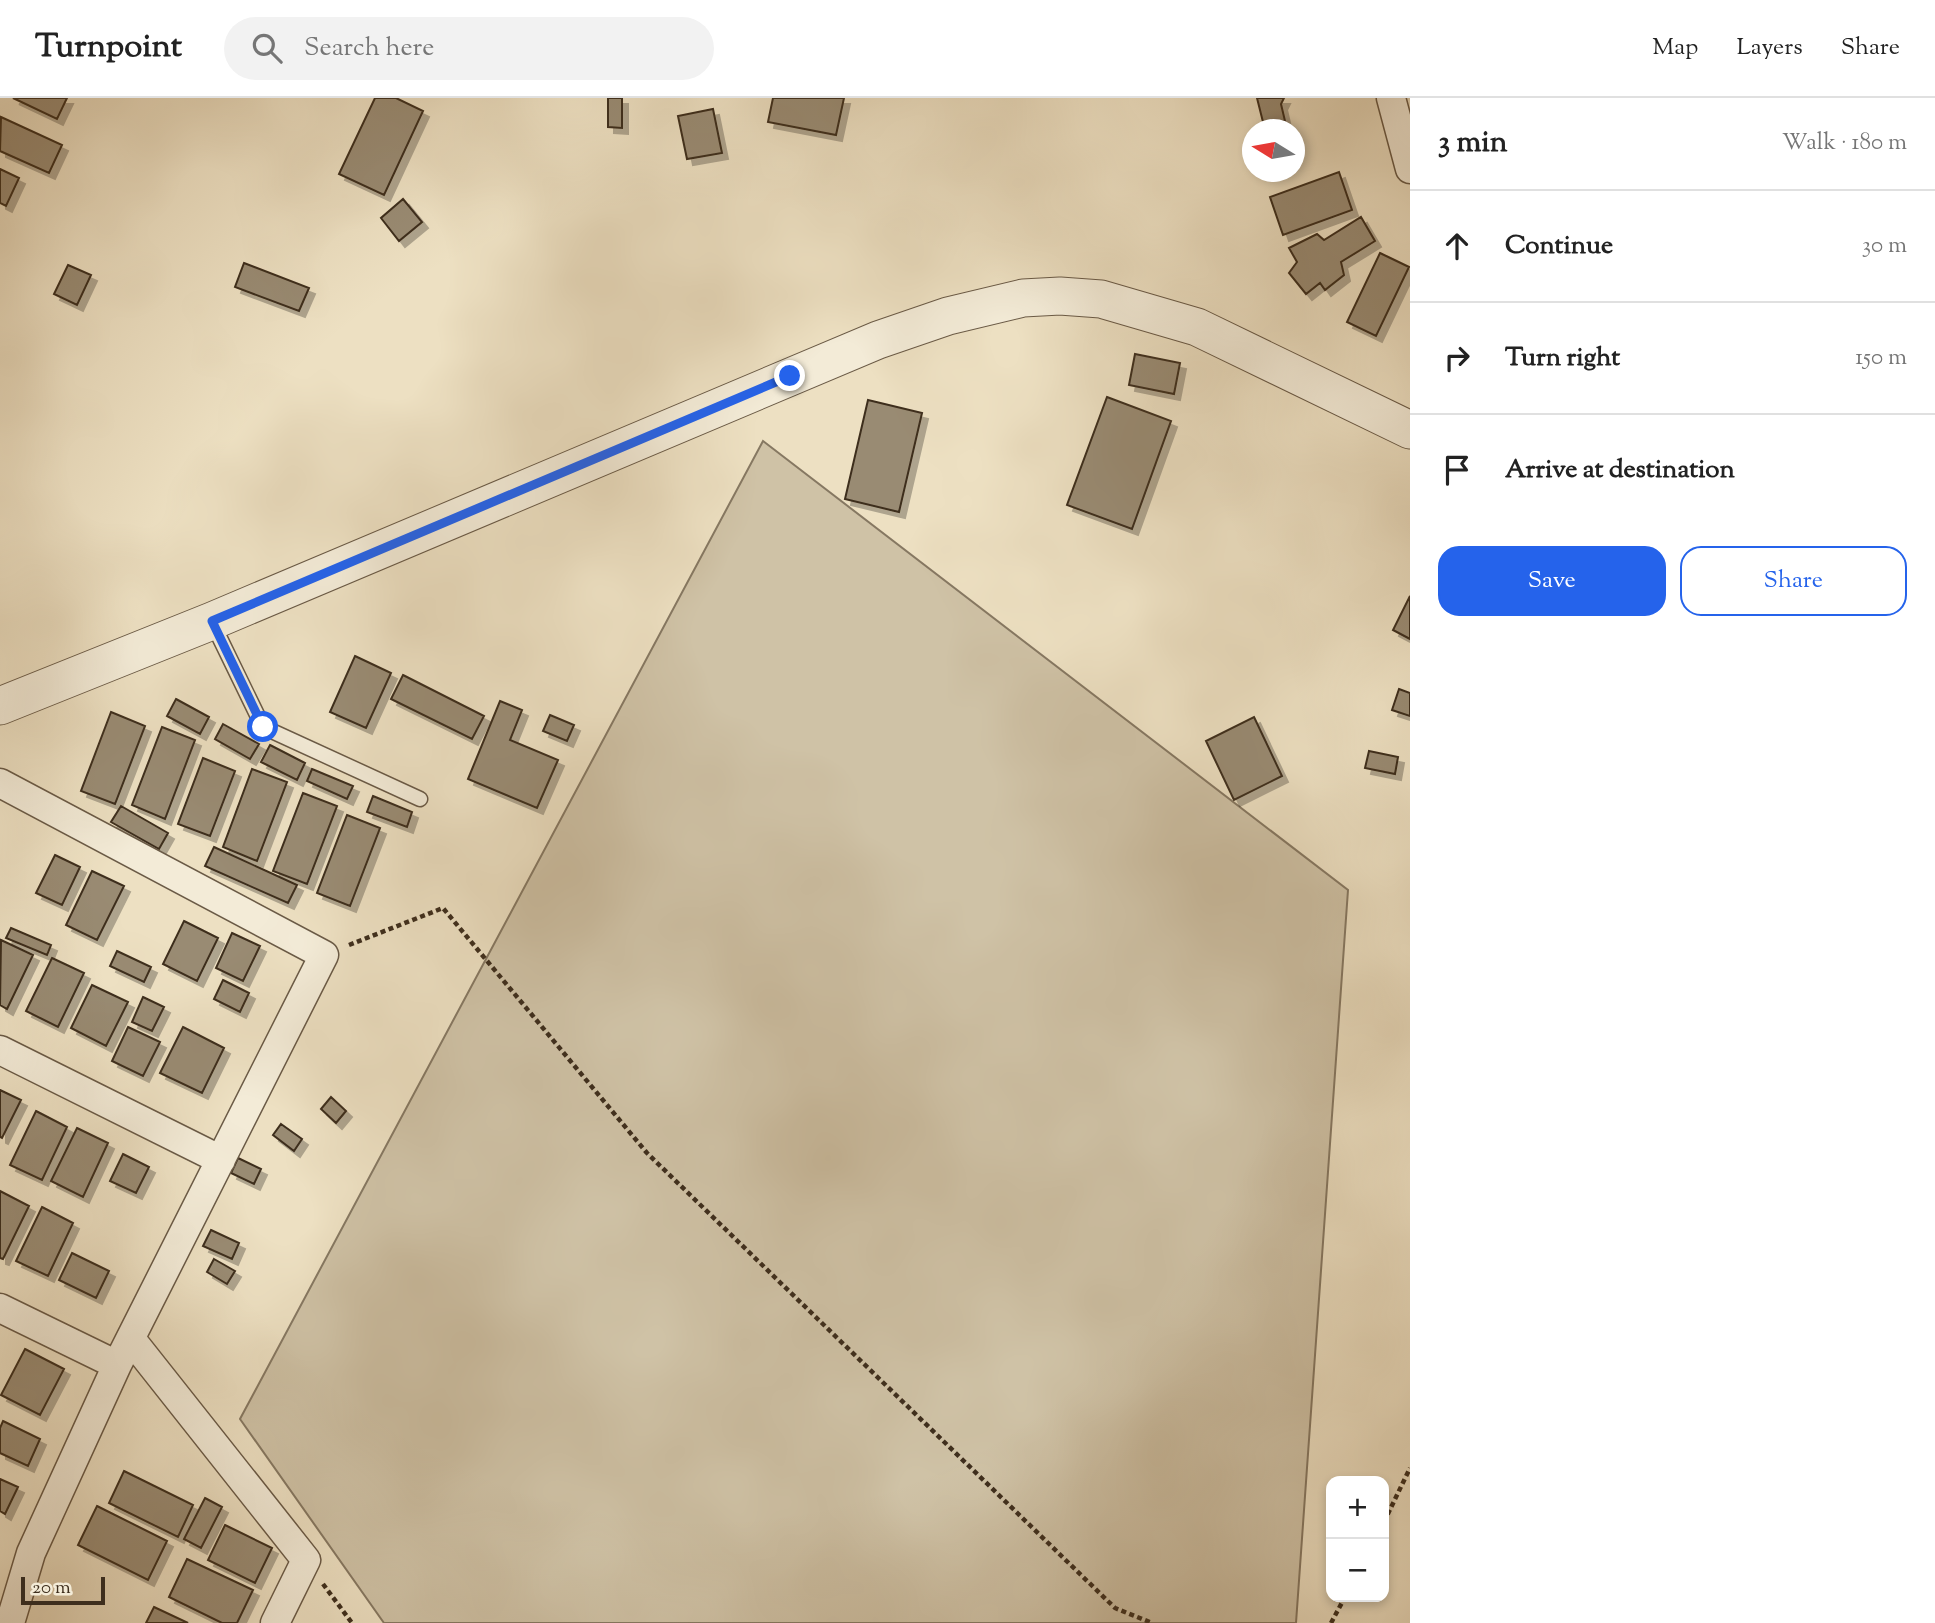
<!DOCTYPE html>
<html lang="en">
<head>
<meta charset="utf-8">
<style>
	body { margin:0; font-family:"Sorts Mill Goudy",serif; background:#f2f2f2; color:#222 }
	.controls { position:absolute; right:21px; bottom:21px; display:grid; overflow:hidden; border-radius:14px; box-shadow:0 4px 10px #0003 }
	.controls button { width:63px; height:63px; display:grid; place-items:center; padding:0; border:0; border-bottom:2px solid #e0e0e0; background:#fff; color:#222; font:35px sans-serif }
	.compass { position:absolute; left:1242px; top:21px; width:63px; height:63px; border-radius:50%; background:#fff; box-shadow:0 4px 10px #0003; rotate:281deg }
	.scale { position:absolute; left:21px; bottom:18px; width:84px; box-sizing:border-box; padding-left:7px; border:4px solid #3e2e1d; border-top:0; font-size:19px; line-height:24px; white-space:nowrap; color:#3e2e1d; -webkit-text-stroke:5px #f3ebd7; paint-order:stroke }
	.stop { position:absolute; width:21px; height:21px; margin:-16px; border:5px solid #2563eb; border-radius:50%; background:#fff }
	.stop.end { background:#2563eb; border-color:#fff; box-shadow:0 2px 7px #0008 }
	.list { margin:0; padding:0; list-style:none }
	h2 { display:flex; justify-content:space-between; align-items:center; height:91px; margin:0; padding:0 28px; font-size:30px }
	h2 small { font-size:23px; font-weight:400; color:#767676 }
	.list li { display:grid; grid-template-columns:46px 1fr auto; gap:21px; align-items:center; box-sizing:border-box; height:112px; padding:0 28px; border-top:2px solid #e0e0e0 }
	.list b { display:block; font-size:26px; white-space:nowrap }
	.list em { font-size:23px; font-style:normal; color:#767676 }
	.actions { display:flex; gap:14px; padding:21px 28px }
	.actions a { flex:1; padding:16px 0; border:2px solid #2563eb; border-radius:21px; text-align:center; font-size:24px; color:#2563eb }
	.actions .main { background:#2563eb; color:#fff }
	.icon { flex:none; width:38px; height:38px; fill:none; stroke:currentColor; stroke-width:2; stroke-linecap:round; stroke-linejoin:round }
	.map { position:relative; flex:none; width:1410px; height:1525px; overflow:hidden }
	header { display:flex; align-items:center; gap:42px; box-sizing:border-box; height:98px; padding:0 35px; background:#fff; border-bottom:2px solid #e0e0e0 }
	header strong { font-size:33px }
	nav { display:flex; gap:38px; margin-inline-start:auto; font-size:24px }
	.search { width:490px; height:63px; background:#f2f2f2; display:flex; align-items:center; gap:18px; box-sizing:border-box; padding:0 24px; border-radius:38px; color:#767676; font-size:26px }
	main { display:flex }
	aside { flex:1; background:#fff }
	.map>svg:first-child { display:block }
</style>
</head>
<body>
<header>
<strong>Turnpoint</strong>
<div class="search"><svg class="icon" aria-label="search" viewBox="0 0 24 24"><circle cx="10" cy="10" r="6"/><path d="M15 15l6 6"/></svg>Search here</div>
<nav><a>Map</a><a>Layers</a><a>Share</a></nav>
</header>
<main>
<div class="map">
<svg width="1410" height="1525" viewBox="0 0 1410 1525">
	<defs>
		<filter id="shadow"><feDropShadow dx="6" dy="6" stdDeviation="0" flood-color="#0004"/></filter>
	</defs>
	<rect width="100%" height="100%" fill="#ede0c2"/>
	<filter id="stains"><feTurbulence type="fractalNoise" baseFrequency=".00286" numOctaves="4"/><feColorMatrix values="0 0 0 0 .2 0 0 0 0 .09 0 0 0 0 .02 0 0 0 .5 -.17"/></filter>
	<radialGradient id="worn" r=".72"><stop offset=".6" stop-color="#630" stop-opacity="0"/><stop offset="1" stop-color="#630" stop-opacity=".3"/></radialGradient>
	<path fill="#cfc2a6" stroke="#867862" stroke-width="2" d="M763,343L1348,792L1296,1525H384L240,1321Z"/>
	<path fill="#998b73" stroke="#3e2e1d" stroke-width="2" filter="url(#shadow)" d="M13,0H67L57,21Z
		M375,0H396L423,13L384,97L339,76Z
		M608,0H622V30L608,29Z
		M773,0H844L836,37L768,24Z
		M1257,0H1284L1281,6L1285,23L1264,28Z
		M713,11L722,55L687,61L678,18Z
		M1,19L62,47L49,75L0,53Z
		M0,71L19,80L6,108L0,105Z
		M1339,74L1352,112L1283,137L1270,99Z
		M403,101L422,124L399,143L381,120Z
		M1361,119L1375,143L1341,164L1344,177L1325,192L1320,185L1306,196L1289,175L1297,164L1289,150L1317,136L1324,142Z
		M1380,155L1409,169L1376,238L1347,224Z
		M244,165L309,190L299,213L235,189Z
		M68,167L91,177L77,207L54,196Z
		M1135,256L1180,265L1174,296L1129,287Z
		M1107,299L1171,323L1132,431L1067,407Z
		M868,302L922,315L899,414L845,401Z
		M1410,498V541L1393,532Z
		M355,558L391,575L366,630L330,614Z
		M403,577L484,618L472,641L391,601Z
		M1399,591L1410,595V618L1392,612Z
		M176,601L209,619L200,636L167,618Z
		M500,603L522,612L510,642L558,662L537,710L468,681Z
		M111,614L145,628L115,706L81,693Z
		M550,617L574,627L567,643L543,633Z
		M1254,619L1282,678L1234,702L1206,643Z
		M223,626L259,646L250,661L215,641Z
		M162,629L195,642L165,721L132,707Z
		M270,647L305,665L297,682L261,664Z
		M1369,653L1398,659L1395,676L1365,670Z
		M203,660L235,673L210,738L178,726Z
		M252,671L287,684L257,763L223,749Z
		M312,671L353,688L347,701L307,683Z
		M303,695L337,708L307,786L273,773Z
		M373,698L412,714L407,729L367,714Z
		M121,708L168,735L159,751L111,724Z
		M347,717L380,730L350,808L317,795Z
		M214,749L297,787L288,805L205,768Z
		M55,757L80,769L62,807L36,795Z
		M92,773L124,788L97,842L66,827Z
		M184,823L218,840L197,883L163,866Z
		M11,830L51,847L47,857L6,840Z
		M232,835L260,848L243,883L216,870Z
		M1,842L33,857L7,911L0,907Z
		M117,853L151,869L144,884L110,868Z
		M52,860L84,875L58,929L26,913Z
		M223,882L249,895L240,914L214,901Z
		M92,887L128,904L106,948L71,930Z
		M143,899L164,909L152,933L132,924Z
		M128,929L160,944L143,978L112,963Z
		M183,929L224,950L202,995L160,975Z
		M0,992L21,1002L2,1040L0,1039Z
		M331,999L346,1013L336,1025L321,1011Z
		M36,1013L67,1029L42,1082L10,1067Z
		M281,1026L302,1041L294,1053L273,1037Z
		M77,1030L108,1045L83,1099L51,1083Z
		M123,1056L149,1069L136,1095L110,1083Z
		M238,1060L261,1071L254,1086L231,1075Z
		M0,1093L29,1108L3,1161L0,1160Z
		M42,1109L73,1125L48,1178L16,1163Z
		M211,1132L239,1145L232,1161L203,1148Z
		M72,1155L109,1173L96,1200L59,1182Z
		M214,1161L235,1173L227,1186L207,1174Z
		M25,1251L64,1271L40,1317L1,1297Z
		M3,1323L40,1341L28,1368L0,1355V1330Z
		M124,1373L193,1407L178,1439L109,1405Z
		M0,1381L18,1389L5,1416L0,1413Z
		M205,1400L222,1409L201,1450L184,1441Z
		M97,1408L167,1443L148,1482L78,1447Z
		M225,1427L272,1450L255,1485L208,1462Z
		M187,1461L253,1492L237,1525H222L169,1499Z
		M154,1509L188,1525H146Z"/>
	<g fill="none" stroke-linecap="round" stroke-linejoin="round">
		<defs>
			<path id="service" d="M212,524L263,629L420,701"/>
			<path id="minor" d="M1391,0L1410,71
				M0,685L324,857L117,1267L31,1455L10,1525
				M0,952L221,1062
				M0,1210L117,1267
				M131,1241L306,1462L275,1525"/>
			<path id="tertiary" d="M0,608L212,523L878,242L948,218L1023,200L1060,198L1101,201L1197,229L1410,332"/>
		</defs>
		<use href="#service" stroke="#6a5a46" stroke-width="17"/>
		<use href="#minor" stroke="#6a5a46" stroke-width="31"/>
		<use href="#tertiary" stroke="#6a5a46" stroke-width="39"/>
		<path stroke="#3e2e1d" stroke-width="4.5" stroke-dasharray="5 3.5" stroke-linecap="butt" d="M349,847L443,810L647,1055L1115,1510L1152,1525
			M1384,1424L1410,1370
			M323,1486L352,1525
			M1331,1525L1345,1499"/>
		<use href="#service" stroke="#f3ebd7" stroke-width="14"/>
		<use href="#minor" stroke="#f3ebd7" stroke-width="28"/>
		<use href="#tertiary" stroke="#f3ebd7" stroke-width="37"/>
	</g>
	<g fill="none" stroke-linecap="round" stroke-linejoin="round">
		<path stroke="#2563eb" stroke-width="9" d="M263,629L212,523L790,278"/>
	</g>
	<rect width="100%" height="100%" filter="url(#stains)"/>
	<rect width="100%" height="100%" fill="url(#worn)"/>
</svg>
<div class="controls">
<button>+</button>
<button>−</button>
</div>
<svg class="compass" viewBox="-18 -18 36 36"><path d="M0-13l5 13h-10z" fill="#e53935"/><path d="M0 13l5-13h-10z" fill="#767676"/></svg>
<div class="scale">20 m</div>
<div class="stop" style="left:263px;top:629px"></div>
<div class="stop end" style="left:790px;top:278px"></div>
</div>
<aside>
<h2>3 min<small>Walk · 180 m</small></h2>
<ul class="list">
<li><svg class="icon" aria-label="ahead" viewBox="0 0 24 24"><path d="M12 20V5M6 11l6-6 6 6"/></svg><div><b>Continue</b></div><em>30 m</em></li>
<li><svg class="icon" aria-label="right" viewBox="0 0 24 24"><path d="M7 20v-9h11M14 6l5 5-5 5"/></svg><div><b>Turn right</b></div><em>150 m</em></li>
<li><svg class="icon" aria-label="arrive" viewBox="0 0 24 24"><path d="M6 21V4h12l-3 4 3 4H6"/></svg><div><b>Arrive at destination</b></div></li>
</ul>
<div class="actions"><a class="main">Save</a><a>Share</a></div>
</aside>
</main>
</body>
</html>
